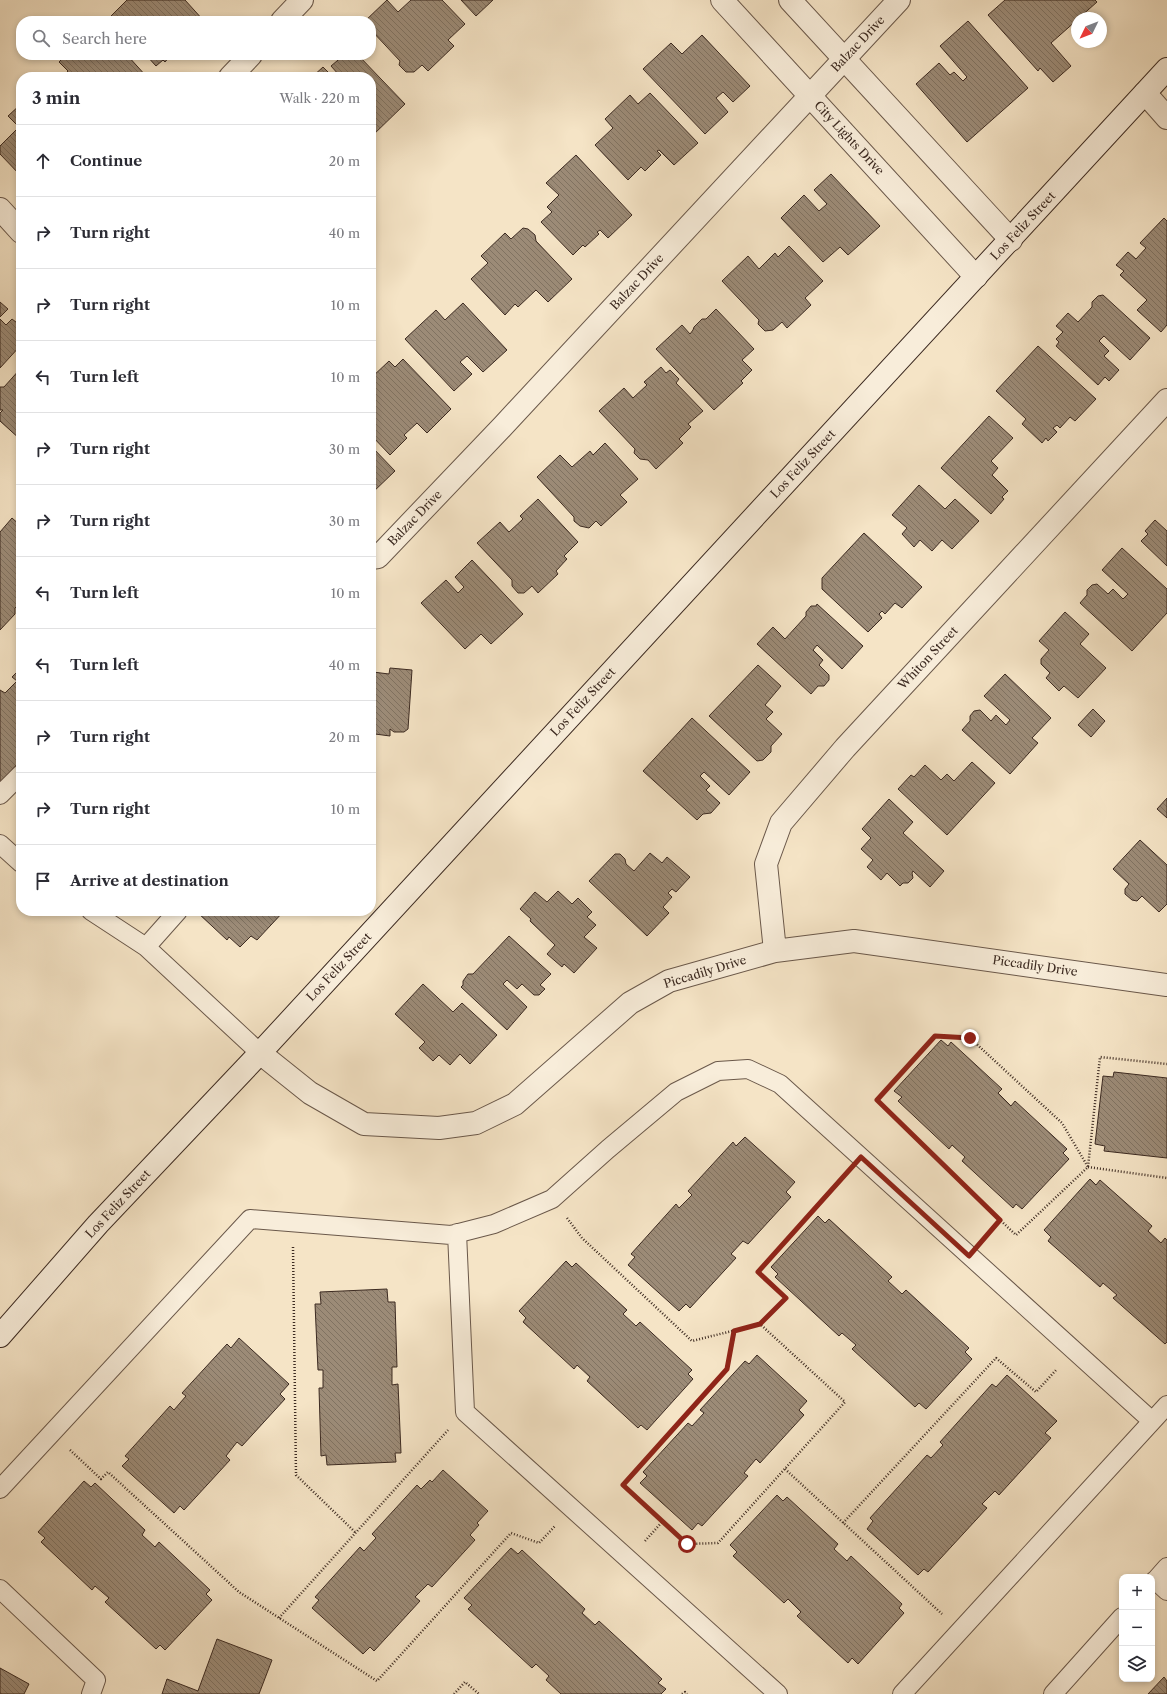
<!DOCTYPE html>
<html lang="en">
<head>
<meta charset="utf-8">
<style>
	body { margin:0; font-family:"Libre Caslon Text",serif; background:#f2f2f3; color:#2b2b33 }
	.controls { position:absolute; right:12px; bottom:12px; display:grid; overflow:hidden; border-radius:8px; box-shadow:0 2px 6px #0003 }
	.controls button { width:36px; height:36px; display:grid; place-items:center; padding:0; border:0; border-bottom:1px solid #e1e1e2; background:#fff; color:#2b2b33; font:20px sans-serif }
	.compass { position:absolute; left:1071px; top:12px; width:36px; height:36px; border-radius:50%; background:#fff; box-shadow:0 2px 6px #0003; rotate:227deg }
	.stop { position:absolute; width:12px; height:12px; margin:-9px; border:3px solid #8f2418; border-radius:50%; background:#fff }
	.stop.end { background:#8f2418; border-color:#fff; box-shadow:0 1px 4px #0008 }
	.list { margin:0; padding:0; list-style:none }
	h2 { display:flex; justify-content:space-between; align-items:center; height:52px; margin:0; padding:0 16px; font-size:17px }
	h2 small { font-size:13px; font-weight:400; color:#7c7c81 }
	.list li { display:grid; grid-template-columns:26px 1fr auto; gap:12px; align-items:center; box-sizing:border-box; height:72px; padding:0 16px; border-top:1px solid #e1e1e2 }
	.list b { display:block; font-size:15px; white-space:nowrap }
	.list em { font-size:13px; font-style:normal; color:#7c7c81 }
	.icon { flex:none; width:22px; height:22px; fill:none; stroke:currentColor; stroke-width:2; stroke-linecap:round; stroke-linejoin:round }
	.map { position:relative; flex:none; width:1167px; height:1694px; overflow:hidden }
	.search { position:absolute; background:#fff; box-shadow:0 2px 6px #0003; left:16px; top:16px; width:360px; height:44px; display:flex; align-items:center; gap:10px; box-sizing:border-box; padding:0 14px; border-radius:16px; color:#7c7c81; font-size:15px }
	.panel { position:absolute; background:#fff; box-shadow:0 2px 6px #0003; left:16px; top:72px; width:360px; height:844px; border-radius:16px }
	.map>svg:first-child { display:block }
</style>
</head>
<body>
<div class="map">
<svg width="1167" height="1694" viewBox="0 0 1167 1694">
	<defs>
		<pattern id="building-back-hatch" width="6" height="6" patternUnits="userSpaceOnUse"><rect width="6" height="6" fill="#9c8b77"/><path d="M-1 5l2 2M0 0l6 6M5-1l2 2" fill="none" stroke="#807261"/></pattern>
	</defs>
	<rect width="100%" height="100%" fill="#f5e4c6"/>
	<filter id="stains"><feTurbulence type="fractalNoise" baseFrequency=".005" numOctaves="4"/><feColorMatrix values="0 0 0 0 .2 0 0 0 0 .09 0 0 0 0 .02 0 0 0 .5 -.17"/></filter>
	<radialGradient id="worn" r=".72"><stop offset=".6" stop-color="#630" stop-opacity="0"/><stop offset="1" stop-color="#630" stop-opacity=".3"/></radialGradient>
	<path fill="url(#building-back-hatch)" stroke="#3c2a21" d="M127,0H185L204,21H114L110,17Z
		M387,0L398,12L411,0H442L465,24L448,40L454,46L428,71L422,65L414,72H406L399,65L400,61L371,30V21H365Z
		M461,0H493L476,16Z
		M1005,0H1095L1097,2L1079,18H1077V20L1051,43L1071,66L1053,82L1040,68L1038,71L988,15Z
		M968,21L1028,88L967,142L916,84L939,63L950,75L954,72L963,81L967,77L940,46Z
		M702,35L750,86L733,102L723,92L716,98L728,112L705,134L643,69L671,43L682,54Z
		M66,55H127L147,77H62L68,71L59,62Z
		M146,55H171L165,62L163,60L156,66Z
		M344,55H358L405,104L371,137V77H337L339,75L331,66Z
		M323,67L333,77H312Z
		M650,93L698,143L674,165L659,150L657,151L661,155L645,171L641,167L628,180L595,145L613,128L605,119L630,95L638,104Z
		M21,104V176L0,154V146L19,127L8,116Z
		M576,155L632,215L608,238L600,230L597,232L599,234L585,247L583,245L573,255L541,222L552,212L547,207L559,195L546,183Z
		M831,174L880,226L848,255L840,247L823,262L781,218L804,195L819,211L827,204L814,190Z
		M1164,218L1167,221V325L1161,332L1137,310L1147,300L1120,275L1124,271L1116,265L1128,252L1136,259L1146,248L1140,243Z
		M523,228L528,229L535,235L536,241L572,279L548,302L536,290L518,307L515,304L505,315L471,279L488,263L481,256L505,233L511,239Z
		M789,246L823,281L805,298L811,305L787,328L782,322L773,330L765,331L758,324L759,320L722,281L748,256L759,269L775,253L778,257Z
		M1103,295L1150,338L1130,360L1104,336L1099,341L1109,351L1104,356L1119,370L1109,381L1105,377L1098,385L1056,346L1059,342L1056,339L1063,332L1056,326L1068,313L1078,322L1092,307V302L1098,296Z
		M0,302L8,309L0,317Z
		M463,303L507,350L483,372L467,356L460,362L472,374L454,391L405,339L436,310L445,320Z
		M716,309L754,349L742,360L752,370L741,381L743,383L714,410L656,349L682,325L690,334L693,330L694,327L702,319H706Z
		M0,319L6,325L12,319L21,326V345L0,368Z
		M1038,346L1096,399L1075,421L1070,417L1060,428L1057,425L1053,428L1057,432L1048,441L1046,438L1042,443L1022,424L1026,419L996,391Z
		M403,359L451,409L427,433L417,423L404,435L407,438L390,455L371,435V378L389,361L395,367Z
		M661,367L666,373L670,370L679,379L676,383L703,411L688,424L691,427L679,439L683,443L656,469L648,460L640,459L634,453L635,449L599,411L624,388L633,398L647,385L644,382Z
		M21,368V440L0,421V413L3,410H0V387H4Z
		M989,416L1013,438L991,461L998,468L992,475L1008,491L1002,497L1004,499L991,514L941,468Z
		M605,443L638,479L620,495L627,502L601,526L596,521L589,528L580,526L574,521V517L537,477L560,455L572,467L590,451L593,455Z
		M371,446L395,471L371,494Z
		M919,485L945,509L955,499L979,521L952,549L942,540L932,551L920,540L914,547L902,534L907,528L892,515Z
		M538,499L578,542L564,556L567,559L556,571L558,574L538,593L532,586L524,593H518L512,586V580L477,543L500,522L509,532L523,519L520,516Z
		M12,518L21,526V602L15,608V614L0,630V532Z
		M1155,520L1167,531V566L1141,541L1148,534L1145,531Z
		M864,533L922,587L902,608L895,603L885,614L882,611L879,614L882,618L868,632L822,589V578Z
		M1122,548L1167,589V613L1132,651L1080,603L1087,595V590L1092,585L1097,584L1108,594L1113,589L1123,599L1128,594L1102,570Z
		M472,560L523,614L491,644L481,634L465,649L421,603L446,580L458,593L464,587L455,577Z
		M817,604L863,646L842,669L817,645L813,650L823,660L819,665L829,675V680L824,686H818L811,694L757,644L773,627L785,639L806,616V612L811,606H816Z
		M1065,612L1089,634L1080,644L1106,668L1078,698L1064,686L1059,691L1046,678L1050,673L1041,664V659L1049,650L1039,641Z
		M371,659H374L373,672L389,674L390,668L412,670L408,729L404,732H394L390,729V736L375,734L374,745L371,744Z
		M758,665L781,686L765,705L773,712L766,719L782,734L771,746V752L763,760L757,761L709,716Z
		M21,668V760L0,783V690L5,693L17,681L12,677Z
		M1005,674L1051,718L1032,738L1038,743L1010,774L962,730L970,721V716L974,711L980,710L991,721L996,715L1006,725L1010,720L984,696Z
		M1093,709L1105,721L1091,737L1078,725Z
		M692,718L750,772L729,795L704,772L700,776L710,786L706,790L720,803L711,813L703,814L697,820L643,771Z
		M972,762L995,783L947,835L898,789L911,775L914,777L925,765L941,780L947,774L954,781Z
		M1167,798V818L1157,809Z
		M889,799L913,822L903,833L944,871L930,887L913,871L912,873L913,878L908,883H903L900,886L887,873L881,880L867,867L873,860L861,849L871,838L862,829Z
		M1140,840L1167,865V904L1159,912L1142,896L1137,901L1132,900L1125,894V889L1129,884L1113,869Z
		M650,853L662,863L667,857L690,877L676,892L672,889L668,893L672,897L663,907L669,913L647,936L589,881L615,854H620L625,859L626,864L634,871Z
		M558,891L572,904L578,898L592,912L587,917L596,925L584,937L597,948L574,973L564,964L562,967L547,954L555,945L530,921L531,919L520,909L535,892L547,902Z
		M200,911H284L257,940L251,936L240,947L229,937L227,940L198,913Z
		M509,936L551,974L540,985L545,989L539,995H534L522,984L517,989L507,980L503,984L527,1007L507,1030L461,987L463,985V981L468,974H473Z
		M423,984L453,1012L462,1003L497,1035L470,1064L460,1054L450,1065L439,1055L433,1061L419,1048L425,1042L395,1014Z
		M941,1040L948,1046L951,1042L1002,1089L998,1093L1011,1106L1015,1101L1067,1149L1063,1153L1069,1159L1022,1209L1016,1204L1013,1208L962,1161L965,1157L952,1145L949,1149L898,1101L902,1097L894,1091Z
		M1114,1072L1167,1078V1158L1104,1151L1105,1146L1095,1144L1103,1076L1113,1077Z
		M745,1137L795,1182L786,1192L791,1197L748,1244L743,1241L731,1254L736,1258L690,1308L686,1304L679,1311L628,1265L635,1257L631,1254L676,1204L679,1208L692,1195L688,1191L733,1142L736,1146Z
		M1090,1179L1096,1185L1100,1180L1152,1226L1148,1231L1161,1243L1165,1238L1167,1240V1342L1165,1344L1113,1298L1117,1295L1103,1283L1100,1287L1048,1241L1051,1237L1044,1230Z
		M818,1216L825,1223L829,1219L892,1277L888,1281L902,1294L906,1290L969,1348L965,1352L972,1359L926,1409L919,1403L915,1407L852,1349L856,1345L842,1333L839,1336L775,1277L778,1274L771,1267Z
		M566,1261L572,1267L576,1263L627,1310L623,1314L636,1326L640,1322L692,1370L688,1374L693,1379L647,1430L641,1425L638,1428L587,1381L590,1377L577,1365L574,1369L523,1322L526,1318L519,1311Z
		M387,1289L388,1302H395L397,1367H392V1385L398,1384L401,1453H395L396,1462L327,1465L326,1455L321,1456L319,1388H323V1370H318L315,1304H321L320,1292Z
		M239,1338L289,1384L280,1394L285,1399L242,1446L237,1442L226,1456L230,1460L184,1510L180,1506L174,1513L122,1466L129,1459L125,1456L170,1406L174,1410L186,1396L182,1393L227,1344L231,1348Z
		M757,1355L807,1401L799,1410L804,1415L760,1463L756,1459L744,1473L748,1476L702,1526L698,1523L692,1530L640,1483L647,1476L643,1472L688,1423L692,1426L704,1413L700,1410L745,1361L749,1364Z
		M1007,1375L1057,1421L1045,1433L1051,1438L999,1495L995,1491L982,1504L987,1508L928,1572L924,1569L918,1575L867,1529L873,1521L870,1518L927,1455L931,1458L943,1445L940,1442L992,1384L996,1387Z
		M443,1470L488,1511L477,1523L479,1525L470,1535L475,1540L432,1587L428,1584L415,1597L420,1601L374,1651L370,1647L363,1654L312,1608L319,1600L315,1597L360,1547L364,1551L376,1538L372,1534L417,1485L421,1489L430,1480L432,1482Z
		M84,1481L91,1487L95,1483L145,1530L142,1535L155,1547L159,1542L210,1590L206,1594L212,1600L165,1650L160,1645L156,1649L105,1602L109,1598L95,1586L92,1590L41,1542L45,1538L38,1532Z
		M777,1495L783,1501L787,1497L838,1544L834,1549L847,1561L851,1556L902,1604L899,1608L904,1613L858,1664L852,1658L848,1663L797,1616L801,1612L788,1599L784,1603L733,1556L737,1552L730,1545Z
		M511,1548L518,1554L522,1550L585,1609L582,1613L595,1625L599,1621L662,1679L658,1683L666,1689L661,1694H561L546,1680L549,1676L536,1664L532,1668L468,1609L472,1605L464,1598Z
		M217,1639L272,1660L259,1694H162L167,1679L198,1691Z
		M0,1668L29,1684L24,1694H0Z
		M1164,1677L1167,1681V1694H1148Z"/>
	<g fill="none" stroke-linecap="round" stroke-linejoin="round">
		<defs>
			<path id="lane" d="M0,795L21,774
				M0,844L21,863
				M91,911L146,947L260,1053
				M146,947L178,911
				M457,1233L465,1412L778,1694
				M0,1489L250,1219L451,1235L494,1224L552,1199L608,1149L676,1092L718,1071L748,1069L780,1084L1152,1421
				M1155,1580L1167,1591
				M1152,1584L1167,1567
				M0,1589L96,1680L91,1694
				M902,1694L1167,1405
				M1053,1694L1122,1617"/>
			<path id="street" d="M722,0L976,277
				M790,0L1011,240
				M282,21L302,0
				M230,77L251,55
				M1145,93L1167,118
				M0,209L21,232
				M371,558L378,557L503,426L899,0
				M775,951L766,864L781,823L845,748L1167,400
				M260,1053L310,1093L364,1124L439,1128L476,1123L515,1104L630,1003L669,981L775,951L854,941L1167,985"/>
			<path id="secondary" d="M0,1336L98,1224L260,1053L1167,69"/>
		</defs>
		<use href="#lane" stroke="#6a584a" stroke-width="20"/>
		<use href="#street" stroke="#6a584a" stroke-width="24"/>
		<use href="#secondary" stroke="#3c2a21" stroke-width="24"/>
		<path stroke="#3c2a21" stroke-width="2.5" stroke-dasharray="1 2" stroke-linecap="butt" d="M1088,1167L1167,1178
			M567,1218L582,1238L692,1341L760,1324L786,1298L759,1272L844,1176
			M1000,1220L877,1100L935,1036L970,1038L1062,1123L1088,1167
			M985,1237L1000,1220L1016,1235L1088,1167L1100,1057L1167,1064
			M293,1247L296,1475L356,1533
			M735,1331L727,1369L623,1485L687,1544L718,1543L845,1402L760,1324
			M70,1450L101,1479L108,1472L239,1592L377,1681L511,1533L539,1543L555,1526
			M785,1469L942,1614
			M843,1523L996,1358L1036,1392L1057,1369
			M645,1541L662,1522
			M279,1618L448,1430
			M454,1694L465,1682L479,1694
			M682,1694L685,1692L687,1694"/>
		<use href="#lane" stroke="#f8edda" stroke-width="18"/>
		<use href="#street" stroke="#f8edda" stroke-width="22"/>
		<use href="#secondary" stroke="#f8edda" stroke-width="22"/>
	</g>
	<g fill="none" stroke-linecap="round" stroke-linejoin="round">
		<path stroke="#8f2418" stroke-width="5" d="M687,1544L623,1485L727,1369L734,1331L760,1324L786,1298L758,1272L861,1157L969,1256L1000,1220L877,1100L935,1036L970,1038"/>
	</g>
	<g text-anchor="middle" stroke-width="3.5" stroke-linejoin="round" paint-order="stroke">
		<g font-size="12" fill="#3c2a21" stroke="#f8edda">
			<text transform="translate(858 44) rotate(-47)" y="4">Balzac Drive</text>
			<text transform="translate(849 138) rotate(47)" y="4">City Lights Drive</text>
			<text transform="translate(1023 226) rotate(-47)" y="4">Los Feliz Street</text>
			<text transform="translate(637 282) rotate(-47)" y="4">Balzac Drive</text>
			<text transform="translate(803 464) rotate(-47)" y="4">Los Feliz Street</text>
			<text transform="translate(415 518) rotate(-46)" y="4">Balzac Drive</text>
			<text transform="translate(928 658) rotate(-47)" y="4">Whiton Street</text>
			<text transform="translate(583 702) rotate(-47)" y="4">Los Feliz Street</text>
			<text transform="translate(1035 966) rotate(8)" y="4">Piccadily Drive</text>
			<text transform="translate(339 967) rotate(-47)" y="4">Los Feliz Street</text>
			<text transform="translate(705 972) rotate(-17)" y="4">Piccadily Drive</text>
			<text transform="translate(118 1204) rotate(-47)" y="4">Los Feliz Street</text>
		</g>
	</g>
	<rect width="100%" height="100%" filter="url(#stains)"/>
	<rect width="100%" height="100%" fill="url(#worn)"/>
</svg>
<div class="controls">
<button>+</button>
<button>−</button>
<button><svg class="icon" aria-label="layers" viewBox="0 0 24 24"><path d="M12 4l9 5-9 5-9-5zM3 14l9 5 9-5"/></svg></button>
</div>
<svg class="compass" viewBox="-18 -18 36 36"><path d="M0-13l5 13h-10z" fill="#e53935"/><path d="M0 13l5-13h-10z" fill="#7c7c81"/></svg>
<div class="stop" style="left:687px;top:1544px"></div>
<div class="stop end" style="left:970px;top:1038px"></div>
<div class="search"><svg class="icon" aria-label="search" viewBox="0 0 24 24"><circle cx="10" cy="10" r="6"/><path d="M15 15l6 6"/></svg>Search here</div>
<section class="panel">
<h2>3 min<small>Walk · 220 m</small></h2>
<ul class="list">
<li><svg class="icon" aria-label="ahead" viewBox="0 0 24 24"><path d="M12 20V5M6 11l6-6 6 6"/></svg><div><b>Continue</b></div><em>20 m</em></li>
<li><svg class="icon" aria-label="right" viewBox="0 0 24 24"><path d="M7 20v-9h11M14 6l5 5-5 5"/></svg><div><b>Turn right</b></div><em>40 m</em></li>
<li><svg class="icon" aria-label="right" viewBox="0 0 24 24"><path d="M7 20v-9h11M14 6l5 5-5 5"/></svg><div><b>Turn right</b></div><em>10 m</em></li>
<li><svg class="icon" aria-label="left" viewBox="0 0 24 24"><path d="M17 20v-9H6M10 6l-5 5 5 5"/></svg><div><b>Turn left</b></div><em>10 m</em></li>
<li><svg class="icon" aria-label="right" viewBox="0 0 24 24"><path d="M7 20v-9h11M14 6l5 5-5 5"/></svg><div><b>Turn right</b></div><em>30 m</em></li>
<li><svg class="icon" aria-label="right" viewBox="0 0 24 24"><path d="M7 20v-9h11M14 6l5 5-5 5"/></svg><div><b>Turn right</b></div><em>30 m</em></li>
<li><svg class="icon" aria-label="left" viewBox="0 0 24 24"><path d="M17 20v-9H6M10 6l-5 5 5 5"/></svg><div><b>Turn left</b></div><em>10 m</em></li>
<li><svg class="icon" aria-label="left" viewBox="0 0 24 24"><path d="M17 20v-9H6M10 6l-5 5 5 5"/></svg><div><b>Turn left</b></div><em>40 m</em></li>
<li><svg class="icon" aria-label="right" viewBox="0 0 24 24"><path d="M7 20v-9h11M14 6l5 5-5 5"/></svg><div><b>Turn right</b></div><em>20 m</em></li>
<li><svg class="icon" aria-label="right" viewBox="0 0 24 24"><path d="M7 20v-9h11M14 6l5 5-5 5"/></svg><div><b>Turn right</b></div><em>10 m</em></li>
<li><svg class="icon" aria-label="arrive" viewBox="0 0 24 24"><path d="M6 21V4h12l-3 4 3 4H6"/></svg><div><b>Arrive at destination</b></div></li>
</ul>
</section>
</div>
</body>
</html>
